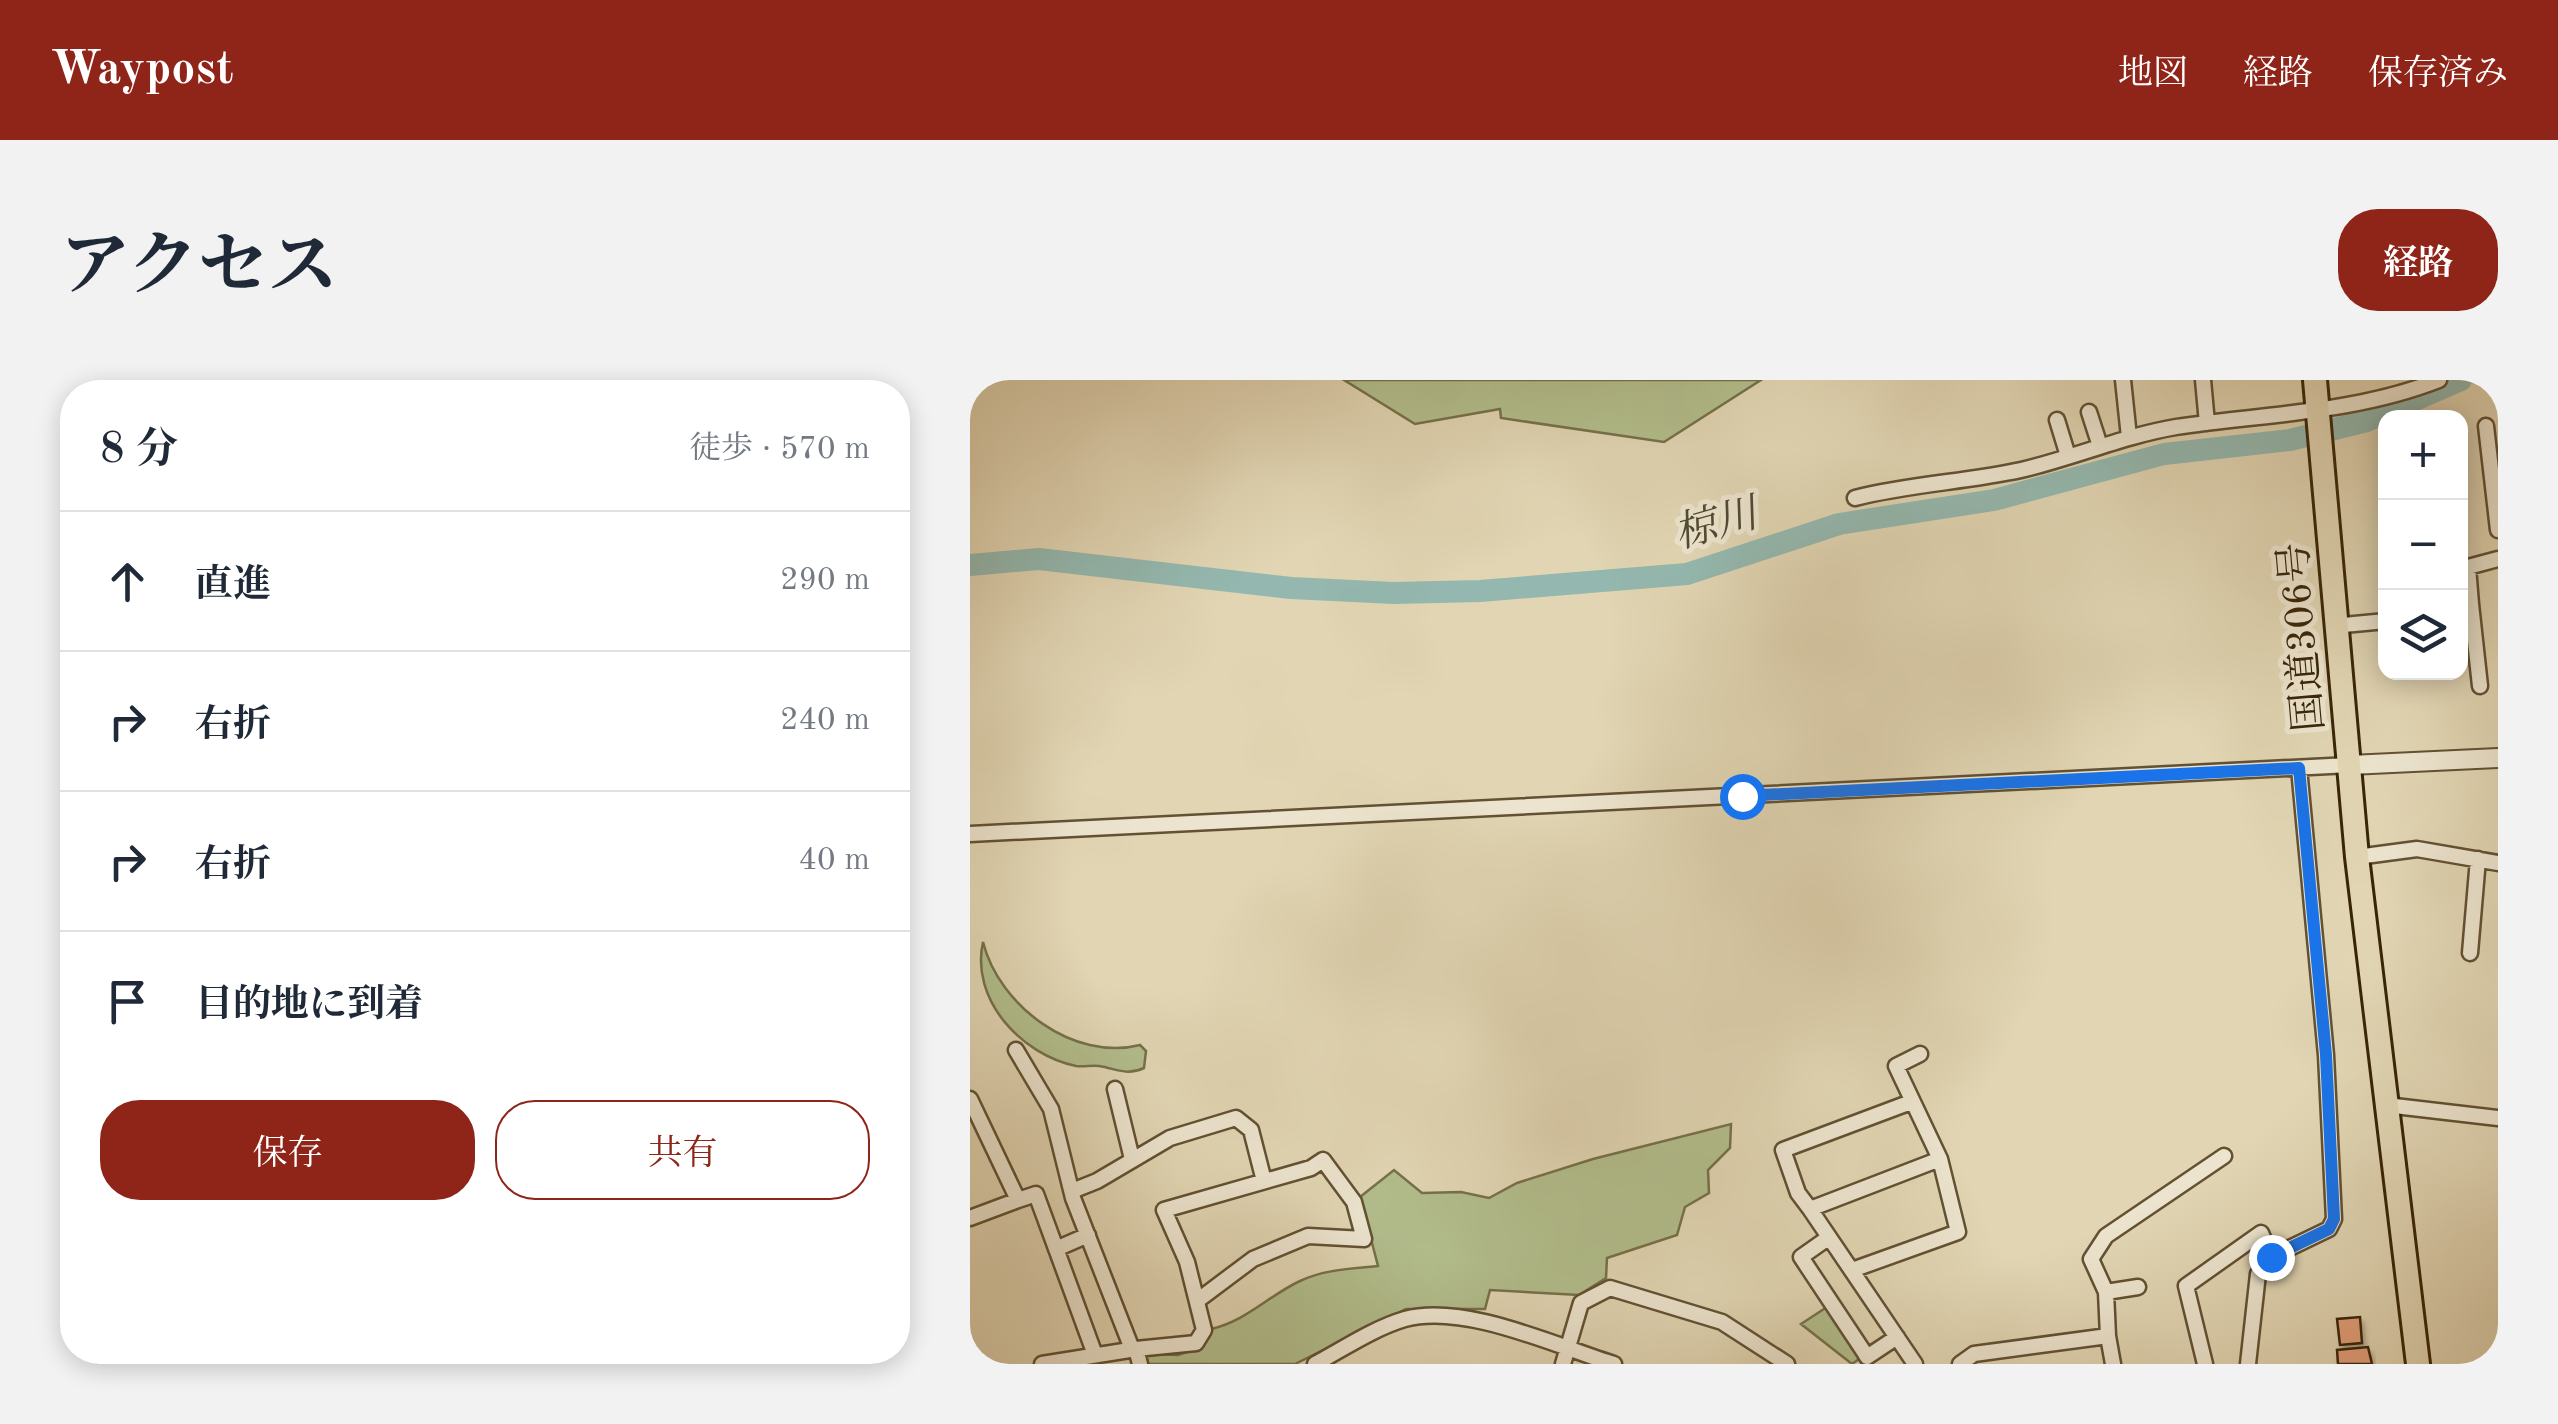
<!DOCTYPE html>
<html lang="ja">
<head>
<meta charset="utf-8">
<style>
	body { margin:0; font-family:"Old Standard TT","Noto Serif JP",serif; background:#f2f2f3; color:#1f2937 }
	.controls { position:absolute; right:30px; top:30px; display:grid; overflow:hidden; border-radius:20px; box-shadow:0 5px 25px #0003 }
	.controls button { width:90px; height:90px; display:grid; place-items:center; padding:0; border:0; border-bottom:2px solid #e0e1e3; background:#fff; color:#1f2937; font:50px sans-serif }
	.stop { position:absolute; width:30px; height:30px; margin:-22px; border:8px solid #1a73e8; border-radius:50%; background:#fff }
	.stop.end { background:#1a73e8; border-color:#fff; box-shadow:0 2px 10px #0008 }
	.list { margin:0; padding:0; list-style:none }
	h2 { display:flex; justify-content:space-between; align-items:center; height:130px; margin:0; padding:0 40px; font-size:42px }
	h2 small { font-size:32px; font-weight:400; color:#747a83 }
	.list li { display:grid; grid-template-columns:65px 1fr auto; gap:30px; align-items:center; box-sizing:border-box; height:140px; padding:0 40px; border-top:2px solid #e0e1e3 }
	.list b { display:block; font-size:38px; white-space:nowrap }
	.list em { font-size:32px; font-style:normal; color:#747a83 }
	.actions { display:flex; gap:20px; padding:30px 40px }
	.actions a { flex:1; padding:22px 0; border:2px solid #8f2418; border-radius:40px; text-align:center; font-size:35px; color:#8f2418 }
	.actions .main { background:#8f2418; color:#fff }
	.icon { flex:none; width:55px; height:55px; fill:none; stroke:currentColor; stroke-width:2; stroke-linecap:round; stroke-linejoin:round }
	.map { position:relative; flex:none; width:1528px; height:984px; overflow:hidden; border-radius:40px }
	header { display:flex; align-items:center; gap:60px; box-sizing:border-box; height:140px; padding:0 50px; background:#8f2418; color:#fff }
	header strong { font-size:48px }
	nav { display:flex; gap:55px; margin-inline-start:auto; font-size:35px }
	.intro { display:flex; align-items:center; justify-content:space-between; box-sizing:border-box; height:240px; padding:0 60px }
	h1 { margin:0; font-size:70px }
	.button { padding:25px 45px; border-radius:40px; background:#8f2418; color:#fff; font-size:35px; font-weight:700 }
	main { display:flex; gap:60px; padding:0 60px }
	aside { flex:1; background:#fff; border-radius:40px; box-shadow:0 5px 25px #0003 }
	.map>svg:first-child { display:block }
</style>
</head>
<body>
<header>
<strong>Waypost</strong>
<nav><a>地図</a><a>経路</a><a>保存済み</a></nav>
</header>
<div class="intro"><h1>アクセス</h1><a class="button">経路</a></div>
<main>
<aside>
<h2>8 分<small>徒歩 · 570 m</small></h2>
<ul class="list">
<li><svg class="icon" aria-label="ahead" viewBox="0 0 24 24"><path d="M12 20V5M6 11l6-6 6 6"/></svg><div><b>直進</b></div><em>290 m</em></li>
<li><svg class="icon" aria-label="right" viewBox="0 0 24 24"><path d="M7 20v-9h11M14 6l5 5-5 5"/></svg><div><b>右折</b></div><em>240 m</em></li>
<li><svg class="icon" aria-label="right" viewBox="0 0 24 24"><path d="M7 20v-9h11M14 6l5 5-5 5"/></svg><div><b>右折</b></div><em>40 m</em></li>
<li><svg class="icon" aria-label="arrive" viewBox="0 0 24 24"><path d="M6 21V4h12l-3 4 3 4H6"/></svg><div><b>目的地に到着</b></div></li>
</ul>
<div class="actions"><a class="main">保存</a><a>共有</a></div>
</aside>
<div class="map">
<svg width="1528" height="984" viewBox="0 0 1528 984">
	<defs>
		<filter id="shadow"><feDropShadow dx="3" dy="5.5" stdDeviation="2.5" flood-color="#0004"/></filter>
	</defs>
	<rect width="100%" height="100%" fill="#e1d5b3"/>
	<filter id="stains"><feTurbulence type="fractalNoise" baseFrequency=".002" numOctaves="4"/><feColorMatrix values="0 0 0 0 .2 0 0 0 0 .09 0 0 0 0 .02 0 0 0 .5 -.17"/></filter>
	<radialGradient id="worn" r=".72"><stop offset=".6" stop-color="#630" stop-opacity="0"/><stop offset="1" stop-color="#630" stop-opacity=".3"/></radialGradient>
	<path fill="#b2bd8c" stroke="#75714a" stroke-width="2.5" d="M374,0H791L694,62L531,38L530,29L445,44Z
		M13,562C29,626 104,682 170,665L176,671L174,688C157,696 147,689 129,686C122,685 114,687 106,686C52,675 0,620 13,562Z
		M761,744L760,768L738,790L739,813L715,827L707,855L637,878L636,898L609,915L520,910L515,929H436L325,984H174L176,974L208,975L232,967L241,949C276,941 298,916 330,901C355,889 381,889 408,886L390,817L424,790L452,813L491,812L519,818L547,803L623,779Z
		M857,927L892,977L882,984L831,944Z"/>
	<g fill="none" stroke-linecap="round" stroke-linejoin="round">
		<path stroke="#94b8af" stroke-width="22" d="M0,185L69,179L321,208L424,213L510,211L717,194L869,144L1024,120L1194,74L1320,60L1397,41L1491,0"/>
	</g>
	<path fill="#e19f7a" stroke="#382508" stroke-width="2.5" filter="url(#shadow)" d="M1390,937L1392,963L1370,965L1367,939Z
		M1398,967L1402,984H1368L1367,970Z"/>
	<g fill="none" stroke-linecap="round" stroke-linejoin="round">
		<defs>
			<path id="minor" d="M1153,0L1159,57
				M1233,0L1237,43
				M1119,32L1130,66
				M1087,40L1098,76
				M1516,46L1528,150
				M885,118C939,104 996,102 1051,90C1103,78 1153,56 1206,47C1294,34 1385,33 1469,0
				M1501,224L1498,187L1528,179
				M1490,226L1501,224L1510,306
				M1363,246L1416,241
				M0,454L1380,385
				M1387,477L1447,469L1528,483
				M1500,573L1508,479
				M46,670L81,729L103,818L162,969
				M145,709L162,779
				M0,719L48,820L66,814L124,972
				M1416,725L1528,738
				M102,811L127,801L200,758L266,738L281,750L294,801
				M840,829L828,813L813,770L941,722
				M0,838L48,820
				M858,858L831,877L894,972L897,977L927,957
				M86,869L118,855
				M882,890L988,852L970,779
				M1136,912L1168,907
				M1138,956L1136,912L1121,879L1136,856L1254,776
				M166,969L226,963L234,950L217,882L194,830L341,788L353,780L384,822L394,859L338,856L283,879L227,921
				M72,984L166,969L170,984
				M345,984C373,969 404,948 435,939C495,923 586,966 644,984
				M593,984L611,923L640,908L752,942L817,984
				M945,984L840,829L970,779L926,686L950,674
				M990,984L1004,974L1138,956L1143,984
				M1235,984L1216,906L1291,853L1301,877
				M1278,984L1288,894L1301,877L1359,849L1364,839L1356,675L1329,388"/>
			<path id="tertiary" d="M1380,385L1528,378"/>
			<path id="trunk" d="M1345,0L1387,477L1448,984"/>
		</defs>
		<use href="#minor" stroke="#625133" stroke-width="19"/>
		<use href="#tertiary" stroke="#625133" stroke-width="22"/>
		<use href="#trunk" stroke="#382508" stroke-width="28"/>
		<use href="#minor" stroke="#ece4ce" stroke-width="14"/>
		<use href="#tertiary" stroke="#ece4ce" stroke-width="18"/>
		<use href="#trunk" stroke="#e1d5b3" stroke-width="22"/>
	</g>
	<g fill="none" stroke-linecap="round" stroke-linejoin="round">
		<path stroke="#1a73e8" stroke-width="12" d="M772,416L1329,388L1356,675L1364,839L1359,849L1301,877"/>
	</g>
	<g text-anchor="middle" stroke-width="10" stroke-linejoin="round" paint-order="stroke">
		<g font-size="40" fill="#382508" stroke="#ece4ce">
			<text transform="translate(1330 257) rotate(-95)" y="14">国道306号</text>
		</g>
		<g font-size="42" font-style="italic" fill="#4f4a32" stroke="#ece4ce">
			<text transform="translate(745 142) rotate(-16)" y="15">椋川</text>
		</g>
	</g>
	<rect width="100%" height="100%" filter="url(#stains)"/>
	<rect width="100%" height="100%" fill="url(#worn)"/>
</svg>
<div class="controls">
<button>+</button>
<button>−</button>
<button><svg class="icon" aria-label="layers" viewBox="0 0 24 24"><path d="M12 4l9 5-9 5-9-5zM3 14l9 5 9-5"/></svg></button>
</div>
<div class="stop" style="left:772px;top:416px"></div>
<div class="stop end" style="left:1301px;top:877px"></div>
</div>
</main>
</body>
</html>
